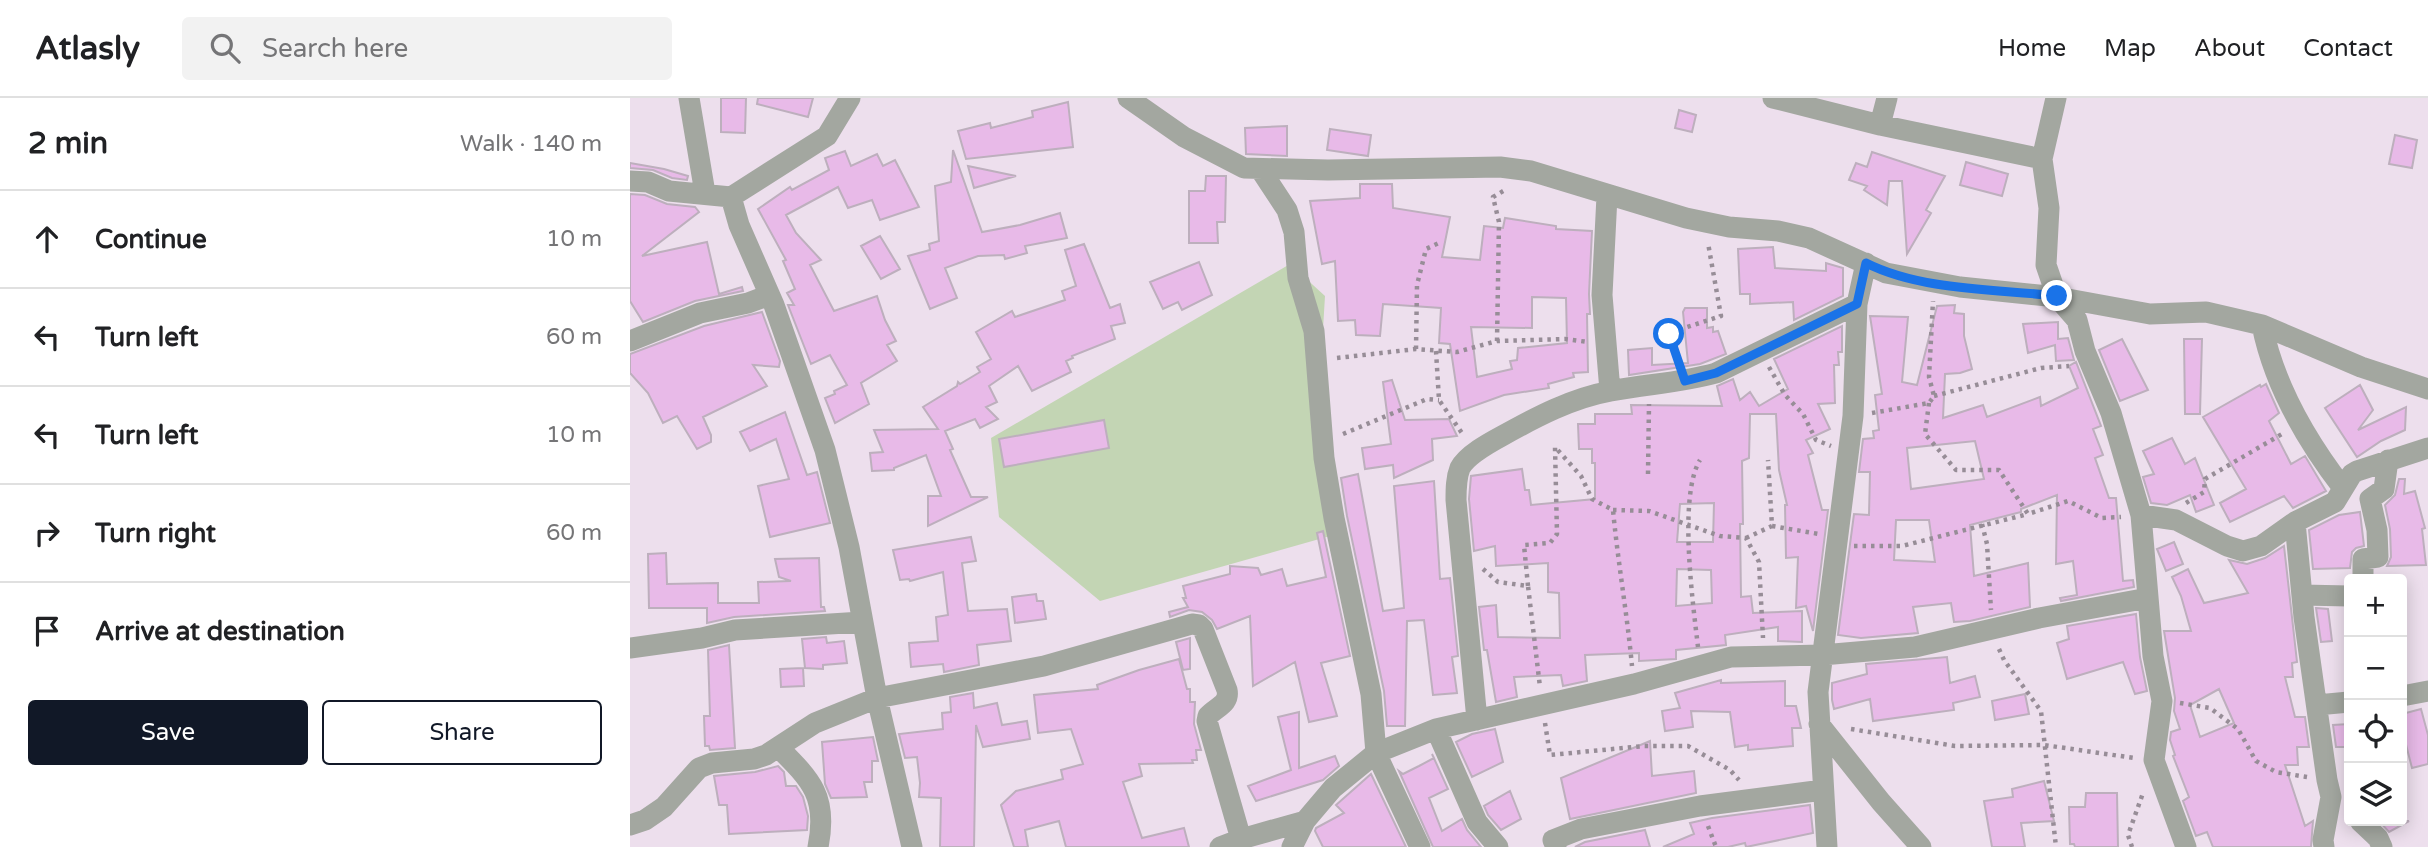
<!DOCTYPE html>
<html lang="en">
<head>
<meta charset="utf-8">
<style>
	body { margin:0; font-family:"Varela Round",sans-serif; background:#f2f2f2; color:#202124 }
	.controls { position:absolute; right:21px; bottom:21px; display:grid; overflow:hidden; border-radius:7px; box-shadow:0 4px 18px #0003 }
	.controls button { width:63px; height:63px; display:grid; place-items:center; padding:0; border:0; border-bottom:2px solid #e0e0e0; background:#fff; color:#202124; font:35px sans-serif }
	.stop { position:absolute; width:21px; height:21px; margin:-16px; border:5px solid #1a73e8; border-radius:50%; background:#fff }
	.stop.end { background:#1a73e8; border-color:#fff; box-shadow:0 2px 7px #0008 }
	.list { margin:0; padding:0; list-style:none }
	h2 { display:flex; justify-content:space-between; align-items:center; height:91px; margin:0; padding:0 28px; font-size:30px }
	h2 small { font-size:23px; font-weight:400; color:#757577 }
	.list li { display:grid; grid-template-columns:46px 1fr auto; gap:21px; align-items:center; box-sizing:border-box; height:98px; padding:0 28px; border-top:2px solid #e0e0e0 }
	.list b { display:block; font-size:26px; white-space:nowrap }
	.list em { font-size:23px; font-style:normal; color:#757577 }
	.actions { display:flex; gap:14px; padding:21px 28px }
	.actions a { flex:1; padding:16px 0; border:2px solid #111827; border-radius:7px; text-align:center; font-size:24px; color:#111827 }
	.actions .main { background:#111827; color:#fff }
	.icon { flex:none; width:38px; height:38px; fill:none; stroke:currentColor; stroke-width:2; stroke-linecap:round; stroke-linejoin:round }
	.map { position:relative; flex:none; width:1798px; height:749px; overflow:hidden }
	header { display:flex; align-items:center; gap:42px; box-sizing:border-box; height:98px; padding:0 35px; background:#fff; border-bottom:2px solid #e0e0e0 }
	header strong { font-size:33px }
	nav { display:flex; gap:38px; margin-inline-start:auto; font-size:24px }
	.search { width:490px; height:63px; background:#f2f2f2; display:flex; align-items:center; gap:18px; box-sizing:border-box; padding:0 24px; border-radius:7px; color:#757577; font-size:26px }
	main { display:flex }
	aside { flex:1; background:#fff }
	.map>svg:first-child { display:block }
</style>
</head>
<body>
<header>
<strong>Atlasly</strong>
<div class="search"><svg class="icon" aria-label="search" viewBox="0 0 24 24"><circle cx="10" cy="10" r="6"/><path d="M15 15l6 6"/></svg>Search here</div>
<nav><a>Home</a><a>Map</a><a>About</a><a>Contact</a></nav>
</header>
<main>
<aside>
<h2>2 min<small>Walk · 140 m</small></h2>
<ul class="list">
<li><svg class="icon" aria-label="ahead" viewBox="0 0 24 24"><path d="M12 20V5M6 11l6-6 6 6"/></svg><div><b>Continue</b></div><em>10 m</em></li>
<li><svg class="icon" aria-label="left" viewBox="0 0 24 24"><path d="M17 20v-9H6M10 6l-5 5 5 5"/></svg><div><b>Turn left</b></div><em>60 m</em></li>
<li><svg class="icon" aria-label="left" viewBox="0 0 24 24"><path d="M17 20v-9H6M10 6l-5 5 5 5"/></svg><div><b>Turn left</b></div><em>10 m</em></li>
<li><svg class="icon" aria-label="right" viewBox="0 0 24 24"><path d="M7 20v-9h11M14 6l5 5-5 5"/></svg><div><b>Turn right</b></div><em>60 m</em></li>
<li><svg class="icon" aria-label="arrive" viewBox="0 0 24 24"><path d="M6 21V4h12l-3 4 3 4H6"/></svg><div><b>Arrive at destination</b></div></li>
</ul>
<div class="actions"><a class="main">Save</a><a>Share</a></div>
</aside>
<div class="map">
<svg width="1798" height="749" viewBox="0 0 1798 749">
	<rect width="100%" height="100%" fill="#eddfed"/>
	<path fill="#c3d5b4" d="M660,166L695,198L686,346L700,438L470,503L369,419L361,340Z"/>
	<path fill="#e8bae8" stroke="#bdafbd" stroke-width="2" fill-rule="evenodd" d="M91,0H116L115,35L91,34Z
		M128,0H183L178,19L127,6Z
		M438,4L443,49L336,61L328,33L360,25L361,30L403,19L402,13Z
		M1049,12L1066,17L1062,34L1045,30Z
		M657,28V58L616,56L615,30Z
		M700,31L741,37L738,58L697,52Z
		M1765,37L1787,42L1782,70L1759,66Z
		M323,52L352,134L390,127L430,115L437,140L395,148L397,155L375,161L374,157L348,158L315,170L327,200L300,211L278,158L300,152L299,146L309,143L305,88L321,84Z
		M215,53L221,68L247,56L253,68L265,62L289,109L250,122L242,102L218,110L208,89L156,117L166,135L191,162L180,167L204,213L247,198L255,222L266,243L257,247L267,263L231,285L239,306L205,325L195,300L205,296L204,293L217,287L200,257L181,266L158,207H164L157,195L165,191L153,163L156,162L128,111L160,89L162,92L199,72L195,60Z
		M1242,54L1315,78L1296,112L1301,115L1277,156L1272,83H1259L1257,107L1234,92L1237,88L1219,82L1226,65L1237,69Z
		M1336,64L1378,76L1372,98L1330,87Z
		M0,65L34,71L58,78L57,82L42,80L23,72L0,70Z
		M338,68L386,78L344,90Z
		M576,78H596L595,124H587L588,145H559V93H575Z
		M730,86H762L763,110L820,119L812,159L850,162L854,128L873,130L875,120L926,128V131L962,133L959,196L960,216H957L958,274L943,275L944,279L918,286L919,290L874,297L830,313L820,246L809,245L811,210L753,206L750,238L726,237L725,222L708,223L705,163L692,166L680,103L730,100ZM902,199L936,200L937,245L888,250L887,262L880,263L882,271L847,279L841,229L902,230Z
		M0,96L15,97L37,106L65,109L69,114L12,158L77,144L89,196L112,189L113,193L65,203L13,224L0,203Z
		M250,138L270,171L251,181L231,148Z
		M454,146L480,210L490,206L495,225L481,228L485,241L442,258L443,260L436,263L441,274L402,293L388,268L359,288L367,304L356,309L368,321L350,330L345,321L315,333L323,351L320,352L341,399H358L298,428V398H311L296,357L264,370V372L242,373L240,355L253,354L244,332L308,331L293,309L327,288L328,284L330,286L350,274L347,269L361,261L346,234L382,213L385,219L435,202L432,193L446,188L435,152Z
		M1143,149L1145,170L1196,173V165L1213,170V198L1164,222L1163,204L1120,206V196H1110L1108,151Z
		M569,164L582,197L552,212L548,204L533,211L520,184Z
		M1325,207L1324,215L1334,216V238L1342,271L1330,275L1315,276L1313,320L1353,307L1357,319L1410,299L1411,308L1448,290L1439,268L1446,264L1471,328L1463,331L1473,357L1465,360L1479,400H1486L1493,483L1503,482L1504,489L1431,503L1430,500L1447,497L1443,463L1426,466L1427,397L1391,411V414L1340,427L1344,478L1398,465L1400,509L1340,523L1324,524L1321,505L1283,509L1288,535L1231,540L1208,537L1224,416L1239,417L1240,374H1229L1233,341L1244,340L1243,333L1249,332L1245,297L1252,296L1240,218L1278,219L1272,284L1287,287L1307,208ZM1345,343L1354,381L1281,391L1277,350ZM1266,422H1299L1305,464L1264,462Z
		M1055,210H1077V230L1083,229V234L1088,233L1096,256L1070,266L999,277L998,252L1022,250V267L1058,265L1053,214Z
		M132,214L150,263L149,269L123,267L137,288L73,319L81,337V344L67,351L47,318L33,325L18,295L0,275V256L74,228Z
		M1428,224V241L1438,240L1444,262L1426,263L1425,247L1398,255L1393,226Z
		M1212,228V254H1208L1209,267H1204L1205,305L1188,306L1200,331L1176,342L1183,355L1178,357L1192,412H1198L1183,533L1176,508L1166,510L1168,459L1156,460L1155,407H1157L1149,372L1146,316H1120L1119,360L1112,363L1113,426H1110L1111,499L1121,498L1123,515L1172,513V544L1148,543V529L1095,537L1096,547L1046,552V561L1009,563V555L955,557L957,583L933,588L931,577L884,579L887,599L866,604L857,552H854L849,509L866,507L868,539L930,540L929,495L918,494V465L866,468L865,448L844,453L839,401L841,378L892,371L895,392H899L901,407L965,401V365H962V351H949L948,326H965V316H1002L1001,307L1092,308L1087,288L1103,281L1110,302L1120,294L1129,308L1158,291L1144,261ZM1084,405L1083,444H1047L1050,406ZM1047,471L1081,472L1082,505L1046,508Z
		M1492,241L1518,292L1490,303L1469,252Z
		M1554,241H1572L1570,316H1555Z
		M762,282L775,322L819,321L827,338L802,341L803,362L764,380L763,367L735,371L732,350L761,346L753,284Z
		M1636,286L1649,315L1639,323L1661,366L1675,358L1696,393L1663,410L1654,398L1600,424L1590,405L1616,391L1573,319L1630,287L1631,289Z
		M1730,287L1743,312L1728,332L1776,309L1775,332L1751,343L1727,359L1695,310Z
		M155,314L177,377L187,374L200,425L140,439L128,388L159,381L146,341L120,353L110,334Z
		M474,322L479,350L374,369L369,341Z
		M1542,340L1555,366L1565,360L1584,407L1566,414L1560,397L1537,407L1521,405L1513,379L1524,376L1513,353Z
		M728,376L753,513L774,510L764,388L804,383L810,481L820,480L828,558L822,559L827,595L803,597L794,522L777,523L775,628H757L754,593L717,418L711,380Z
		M1769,381H1775L1774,396L1785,393L1795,430L1792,431L1796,467L1757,468L1761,459L1760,431L1755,407L1765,397Z
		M1730,414L1734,448L1726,450L1722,454L1720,470L1683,471L1679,432L1709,417Z
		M693,433L720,558L691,565L707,618L679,624L665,564L623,588L620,518L587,531L582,522L572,514L559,512L540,519L539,514L558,509L553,500H556L553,488L600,476V468L628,470L631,477L652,471L657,488L696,479L687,435Z
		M341,439L346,463L332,465L338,513L377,511L381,543L347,547L349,567L314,574L313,566L281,569L279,545L308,543L306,519L318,517L313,474L280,483L279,481L270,482L263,452Z
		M1544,444L1553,466L1536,473L1527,451Z
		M1654,448L1667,564L1662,565L1663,579H1655L1665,619H1675L1679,649H1667L1668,667H1655L1675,728L1683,723L1681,749H1583L1577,734L1566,738L1553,703L1559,699L1543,658L1545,657L1540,642L1541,634L1550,631L1544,613L1545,600L1534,533H1561L1551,498L1542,479L1558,471L1574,505L1618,495L1599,462L1617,466L1635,460ZM1589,591L1604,625L1570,639L1560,607Z
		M36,455L37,486L88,485V505H129L128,484L161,483L149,479L145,461L189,460L191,509H194L195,513L104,519L77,525V510H19L18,456Z
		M406,496L407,503H413L416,521L385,525L382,499Z
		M1686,510L1698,511L1702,543L1691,544Z
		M1506,516L1510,559L1517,593L1505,596L1493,564L1437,581L1427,545L1439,541L1437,528Z
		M196,539L197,545L214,543L217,565L193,567V571L175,570L172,541Z
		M560,540V571L553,572L546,544Z
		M99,547L105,650L80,652L79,648H75L74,618H80L78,552Z
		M1317,559L1320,585L1345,578L1350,599L1323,605L1324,612L1243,623L1240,601L1204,611L1202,602V585L1237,576L1236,566Z
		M549,561L557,591H560V604H565L564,626L571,652H566L567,662H562L563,665L509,666L512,678L493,684L512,740L554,730L559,749H436L429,723L395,732L398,749H384L371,707L386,693L433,681L431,672L453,666L441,631L408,635L404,597L468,591L467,587L509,572Z
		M173,570L174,588L151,589L150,571Z
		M1091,582V585L1155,583V608H1166L1171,630H1162L1163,648L1118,652V647L1105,649L1100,614L1061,613L1063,629L1035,633L1032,613L1050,610L1045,595Z
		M343,595L344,610L367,605L372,627L397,623L400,641L353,649L346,627L344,749H310L311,700L289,699L290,685L287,659L275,660L269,636L313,631L312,615L321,614L320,599Z
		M1395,596L1399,616L1365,622L1362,603Z
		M1791,611L1798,637V666L1782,670L1772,631V616Z
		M669,614V670L705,658L709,668L693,682L626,703L618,688L661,672L648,619Z
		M1719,626V649H1706L1703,627Z
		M865,631L873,664L842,679L826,644L842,636Z
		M243,639L248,663H242V684H234L237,699L201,700L195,686L192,644Z
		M1020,643L1022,678L1064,673L1066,695L940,721L931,680Z
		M802,656L818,691L799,700L812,733L832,721L837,732L851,749H803L769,673L773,676L789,668L804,660Z
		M148,668L154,674L156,688H166L173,699L178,718L177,732L99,736L97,707H89L84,678L125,674Z
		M741,676L776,749H693L685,733L686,730L714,715L706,707Z
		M1414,683L1424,723L1391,725L1395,749H1362L1354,703L1383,699L1382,691Z
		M880,693L891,721L871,732L858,717L854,708Z
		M1456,695H1487L1488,749H1445L1444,746H1440L1439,709H1455Z
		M1180,707L1183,735L1116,749L1115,745L1098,749H1033L1064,736L1060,725L1082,720Z
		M1749,723H1779L1759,734Z
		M1015,732L1020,749H945L955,744Z"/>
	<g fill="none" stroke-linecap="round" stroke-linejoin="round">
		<path stroke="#978d97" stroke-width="4.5" stroke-dasharray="3.5 5" stroke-linecap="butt" d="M867,243L869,124L863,99L875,92
			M786,251L787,187L796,151L811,144
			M806,253L809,302L834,338
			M707,260L786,251L827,254L867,243L935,241L958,244
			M1049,265L1039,235L1091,218L1078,145
			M1139,269L1155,297L1173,316L1186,342L1201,348
			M1304,298L1411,270L1439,268
			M1299,305L1295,336L1326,372H1369L1398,416L1438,403L1472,420L1491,419
			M1242,315L1299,305L1304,298L1299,279L1303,203
			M713,336L797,301L809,302
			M1018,376L1019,306
			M1556,405L1574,394L1575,381L1652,336
			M983,412L1019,413L1090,438L1116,440L1129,464L1133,540
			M1352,426L1357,446L1361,512
			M1142,428L1189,436
			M1116,440L1142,428L1138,362
			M1224,448H1272L1398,416
			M853,471L868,484L898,488L910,589
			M898,488L894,447L920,445L927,436L925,349L951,378L962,401L983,412C988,465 997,515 1002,568
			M1068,549C1063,506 1048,398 1070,362
			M1369,551L1374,562L1411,613L1426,749
			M1550,605L1580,610L1608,631L1626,663L1646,674L1677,679
			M915,625L920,657L1014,648H1058L1100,672L1109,682
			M1221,631L1325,648L1414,647L1504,660
			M1078,728L1086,749
			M1502,749L1498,737L1513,695"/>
		<path stroke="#a3a7a0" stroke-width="21" d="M59,0L75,95
			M220,0L197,38L101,99L109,127L144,207L195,352L219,449L247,600L282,749
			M498,0L554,39L614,70L698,72L870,69L901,73L1056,120L1099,129L1148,133L1179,140L1256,175L1330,189L1427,199L1520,216L1576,214L1632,227L1731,269L1798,291
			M1143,0L1250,27L1412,61
			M1426,0L1412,61L1419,110L1416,167L1427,199L1447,222L1455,253L1481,315L1511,417L1523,558L1532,603L1524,662L1556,749
			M1250,27L1257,0
			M630,71L657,112L664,134L668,180L684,233L694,360L704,420L741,596L746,655L790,749
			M0,83L18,84L39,93L101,99
			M977,98L972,197L980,293
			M1632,227C1644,287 1676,342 1713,390
			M0,243L70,215L118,205L139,197
			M1511,417L1546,422L1597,448L1613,453L1631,448L1665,424L1705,404L1722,376L1727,373L1798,350
			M1665,424L1674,519L1697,682L1701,699L1693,742L1694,749
			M1733,481V461L1748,459L1747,432L1740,401L1754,391L1758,362
			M1672,497L1719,498
			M0,550L72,540L105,532L232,524
			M1772,598L1798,593
			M1687,607L1719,604
			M847,622L826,402C826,391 826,380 830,370C837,357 859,345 872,338C906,319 942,300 981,293C1016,286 1051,285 1086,275L1227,206
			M1189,626L1251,704L1291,749
			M806,631L847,724L868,749
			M148,649C182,683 198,699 188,749
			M1730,723L1748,740L1752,749
			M0,727L15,722L34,709L69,670L82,665L124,661L136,657L185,625L247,600L414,568L562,526L569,527L573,531L597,592C600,606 586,609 578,618L577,623L611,741L675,723
			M590,749L611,741
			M662,749L675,723L703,690L746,655L806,631L1004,586L1101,559L1192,557L1285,549L1409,520L1518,500
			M926,749L923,742L951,731L1070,708L1193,692
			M1197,749L1188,594L1223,318L1227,206L1236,165"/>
	</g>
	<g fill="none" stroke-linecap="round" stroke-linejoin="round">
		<path stroke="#1a73e8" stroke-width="9" d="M1039,236L1055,283L1086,275L1227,206L1236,165C1292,193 1366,191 1427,198"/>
	</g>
</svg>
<div class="controls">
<button>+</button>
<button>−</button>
<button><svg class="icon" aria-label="locate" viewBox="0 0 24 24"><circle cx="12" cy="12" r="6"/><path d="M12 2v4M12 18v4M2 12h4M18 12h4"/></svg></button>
<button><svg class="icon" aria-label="layers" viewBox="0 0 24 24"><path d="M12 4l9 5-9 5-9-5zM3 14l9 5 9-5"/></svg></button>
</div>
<div class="stop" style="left:1039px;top:236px"></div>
<div class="stop end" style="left:1427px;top:198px"></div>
</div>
</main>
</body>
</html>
